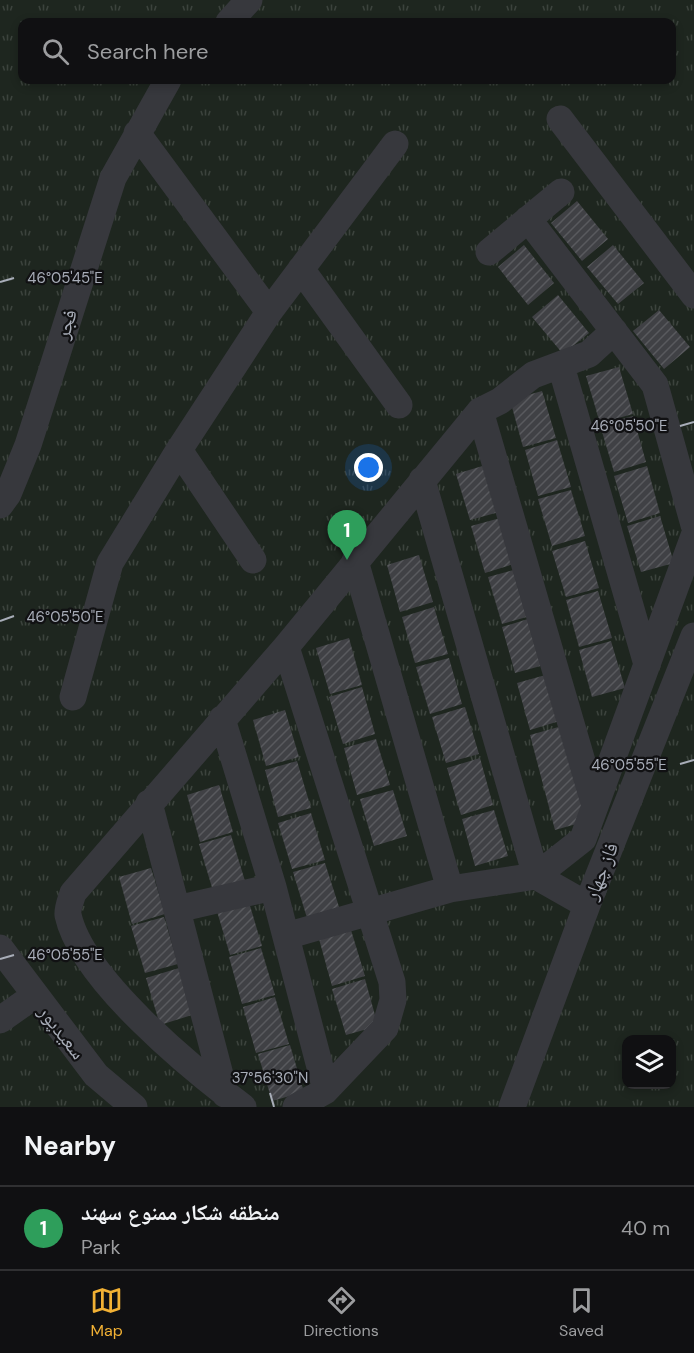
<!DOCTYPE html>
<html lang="en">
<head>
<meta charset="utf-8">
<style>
	body { margin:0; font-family:"DM Sans","Noto Naskh Arabic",sans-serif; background:#1e1e20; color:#f1f3f6 }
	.controls { position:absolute; right:18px; bottom:18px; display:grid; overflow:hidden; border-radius:12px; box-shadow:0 3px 9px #0003 }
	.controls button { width:54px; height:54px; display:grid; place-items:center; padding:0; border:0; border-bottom:2px solid #303032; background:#101012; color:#f1f3f6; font:30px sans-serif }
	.you { position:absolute; left:369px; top:468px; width:21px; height:21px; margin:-15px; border:4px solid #fff; border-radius:50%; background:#1a73e8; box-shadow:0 0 0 9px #1a73e833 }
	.badge { display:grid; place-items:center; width:39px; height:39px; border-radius:50%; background:#f2b134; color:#fff; font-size:20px; font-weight:700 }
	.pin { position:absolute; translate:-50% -50px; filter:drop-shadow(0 2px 3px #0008) }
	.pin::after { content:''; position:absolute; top:32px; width:21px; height:18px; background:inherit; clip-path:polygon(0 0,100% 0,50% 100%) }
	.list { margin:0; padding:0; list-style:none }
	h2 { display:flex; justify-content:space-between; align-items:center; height:78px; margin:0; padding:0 24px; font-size:26px }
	h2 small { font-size:20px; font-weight:400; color:#9c9d9f }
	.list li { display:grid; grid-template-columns:39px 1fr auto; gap:18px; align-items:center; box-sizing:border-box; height:84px; padding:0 24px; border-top:2px solid #303032 }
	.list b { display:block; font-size:22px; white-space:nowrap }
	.list p { margin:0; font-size:20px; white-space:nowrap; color:#9c9d9f }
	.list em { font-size:20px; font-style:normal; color:#9c9d9f }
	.icon { flex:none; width:33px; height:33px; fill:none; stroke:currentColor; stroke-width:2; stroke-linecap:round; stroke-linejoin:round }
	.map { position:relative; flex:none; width:694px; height:1107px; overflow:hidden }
	.search { position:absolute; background:#101012; box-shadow:0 3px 9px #0003; left:18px; right:18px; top:18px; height:66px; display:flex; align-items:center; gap:15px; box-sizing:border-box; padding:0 21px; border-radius:12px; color:#9c9d9f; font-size:22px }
	.sheet { height:162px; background:#101012 }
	nav { display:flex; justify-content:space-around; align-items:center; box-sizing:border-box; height:84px; border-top:2px solid #303032; background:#101012; font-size:16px; color:#9c9d9f }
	nav a { display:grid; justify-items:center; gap:3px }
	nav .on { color:#f2b134 }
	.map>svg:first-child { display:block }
</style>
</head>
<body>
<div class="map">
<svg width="694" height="1107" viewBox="0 0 694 1107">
	<defs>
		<pattern id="park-tufts" width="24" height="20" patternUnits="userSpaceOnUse" patternTransform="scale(1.5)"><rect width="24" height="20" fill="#1e261f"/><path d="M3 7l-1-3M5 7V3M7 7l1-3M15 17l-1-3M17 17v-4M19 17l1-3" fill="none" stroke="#3c433d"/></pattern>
		<pattern id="building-hatch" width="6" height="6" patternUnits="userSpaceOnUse" patternTransform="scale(1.5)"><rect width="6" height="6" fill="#404145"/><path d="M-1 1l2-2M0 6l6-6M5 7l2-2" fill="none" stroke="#595a5e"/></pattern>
	</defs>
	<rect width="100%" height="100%" fill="#161618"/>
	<path fill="url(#park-tufts)" fill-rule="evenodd" d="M0,0H694V1107H0ZM22,22H672V80H22ZM626,1040H672V1084H626Z"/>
	<path fill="url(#building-hatch)" d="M577,201L608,239L582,261L551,223Z
		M524,245L554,283L528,305L498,267Z
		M613,245L644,283L618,304L587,267Z
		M558,295L589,333L563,354L532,317Z
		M659,310L690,347L664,369L633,331Z
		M619,367L633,414L600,423L586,376Z
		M542,391L556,438L523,447L510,400Z
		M633,416L646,462L614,472L600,425Z
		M557,440L571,487L538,496L525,450Z
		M489,464L503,511L470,520L456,474Z
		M647,466L660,513L628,523L614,476Z
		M571,490L585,536L552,546L538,499Z
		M660,516L674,563L641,572L627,526Z
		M504,517L517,563L485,573L471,526Z
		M585,541L599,588L566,597L552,551Z
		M419,555L433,602L400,612L387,565Z
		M521,568L534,615L502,624L488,577Z
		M598,591L612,638L579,647L566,600Z
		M434,607L448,654L415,663L402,617Z
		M534,617L548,664L515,673L502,627Z
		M349,638L362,685L330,694L316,648Z
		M611,641L625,688L592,697L579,650Z
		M449,658L462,704L430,714L416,667Z
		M549,674L563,720L530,730L517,683Z
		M362,687L375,734L343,744L329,697Z
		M465,707L479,754L446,763L432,717Z
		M285,710L299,757L266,766L253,720Z
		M562,726L587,821L555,830L530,735Z
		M376,739L390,785L357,795L344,748Z
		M480,758L493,805L461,815L447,768Z
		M297,761L311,808L278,817L265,770Z
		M219,785L233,832L200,842L187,795Z
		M393,790L407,836L374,846L360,799Z
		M494,810L508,856L475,866L462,819Z
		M311,813L325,860L292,869L278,823Z
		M231,835L245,881L213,891L199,844Z
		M325,863L340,910L307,918L293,872Z
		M151,868L165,914L132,924L119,877Z
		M248,899L262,946L230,955L216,908Z
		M164,917L178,964L145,973L131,926Z
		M351,930L365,976L332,986L319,939Z
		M261,948L275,995L242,1004L229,957Z
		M179,968L192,1015L160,1025L146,978Z
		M365,979L378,1026L346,1035L332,989Z
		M275,997L289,1044L256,1053L243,1007Z
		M290,1045L304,1092L272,1101L258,1054Z"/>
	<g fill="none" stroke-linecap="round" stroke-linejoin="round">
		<path stroke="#37383d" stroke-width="27" d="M229,22L249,0
			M560,119L694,295
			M137,133L269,312
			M528,219L655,385L694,525
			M489,252L561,192
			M301,269L399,405
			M561,366L646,661
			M480,411L595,806
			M179,450L253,560
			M422,480L536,876L587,905
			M0,505L8,494L28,445L113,178L168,80
			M355,561L450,889
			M286,647L392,982L393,1000L385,1028L325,1091L296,1107
			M73,697L110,563L179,450L269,312L395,144
			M222,719L273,887L326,1090
			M149,803L225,1094
			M177,909L273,887
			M286,936L450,889L536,876L583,839L694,536
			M0,948L96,1075L134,1107
			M0,1020L34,996
			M243,1107C192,1069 82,979 68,915C67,909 71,900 73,893L286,647L480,411L500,401L533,375L589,354L614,331
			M512,1107L587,905L694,636"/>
	</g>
	<path fill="none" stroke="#a8adb8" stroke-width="2" d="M0,282L14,278M680,426L694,422M0,621L14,616M680,764L694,760M0,959L14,955M270,1093L274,1107"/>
	<g text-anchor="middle" stroke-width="4.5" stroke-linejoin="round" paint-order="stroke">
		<g font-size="20" fill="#a8adb8" stroke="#111113">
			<text transform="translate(66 324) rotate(-72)" y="7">فجر</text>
			<text transform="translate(601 871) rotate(-68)" y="7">فاز چهار</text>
			<text transform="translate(62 1032) rotate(52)" y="7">سعیدپور</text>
		</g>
	</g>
	<g font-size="15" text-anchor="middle" fill="#a8adb8" stroke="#111113" stroke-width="4.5" stroke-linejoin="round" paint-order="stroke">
		<text x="65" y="283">46°05'45"E</text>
		<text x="629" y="431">46°05'50"E</text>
		<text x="65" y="622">46°05'50"E</text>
		<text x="629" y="770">46°05'55"E</text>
		<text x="65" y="960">46°05'55"E</text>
		<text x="270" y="1083">37°56'30"N</text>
	</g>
</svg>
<div class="controls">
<button><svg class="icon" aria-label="layers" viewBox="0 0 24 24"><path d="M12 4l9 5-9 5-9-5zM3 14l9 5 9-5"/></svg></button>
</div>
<div class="you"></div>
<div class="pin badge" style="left:347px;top:560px;background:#2e9e5b">1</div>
<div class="search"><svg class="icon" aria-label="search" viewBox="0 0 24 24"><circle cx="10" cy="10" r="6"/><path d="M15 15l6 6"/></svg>Search here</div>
</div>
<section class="sheet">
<h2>Nearby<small></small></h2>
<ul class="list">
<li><span class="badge" style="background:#2e9e5b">1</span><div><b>منطقه شکار ممنوع سهند</b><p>Park</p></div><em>40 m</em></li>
</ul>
</section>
<nav>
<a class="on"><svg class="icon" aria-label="map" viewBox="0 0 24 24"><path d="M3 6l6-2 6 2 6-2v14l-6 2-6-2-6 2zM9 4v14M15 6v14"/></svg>Map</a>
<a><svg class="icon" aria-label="directions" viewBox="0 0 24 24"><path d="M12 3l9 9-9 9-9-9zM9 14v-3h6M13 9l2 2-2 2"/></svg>Directions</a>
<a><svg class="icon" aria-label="saved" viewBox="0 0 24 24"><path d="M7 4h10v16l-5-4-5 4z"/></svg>Saved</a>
</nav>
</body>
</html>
